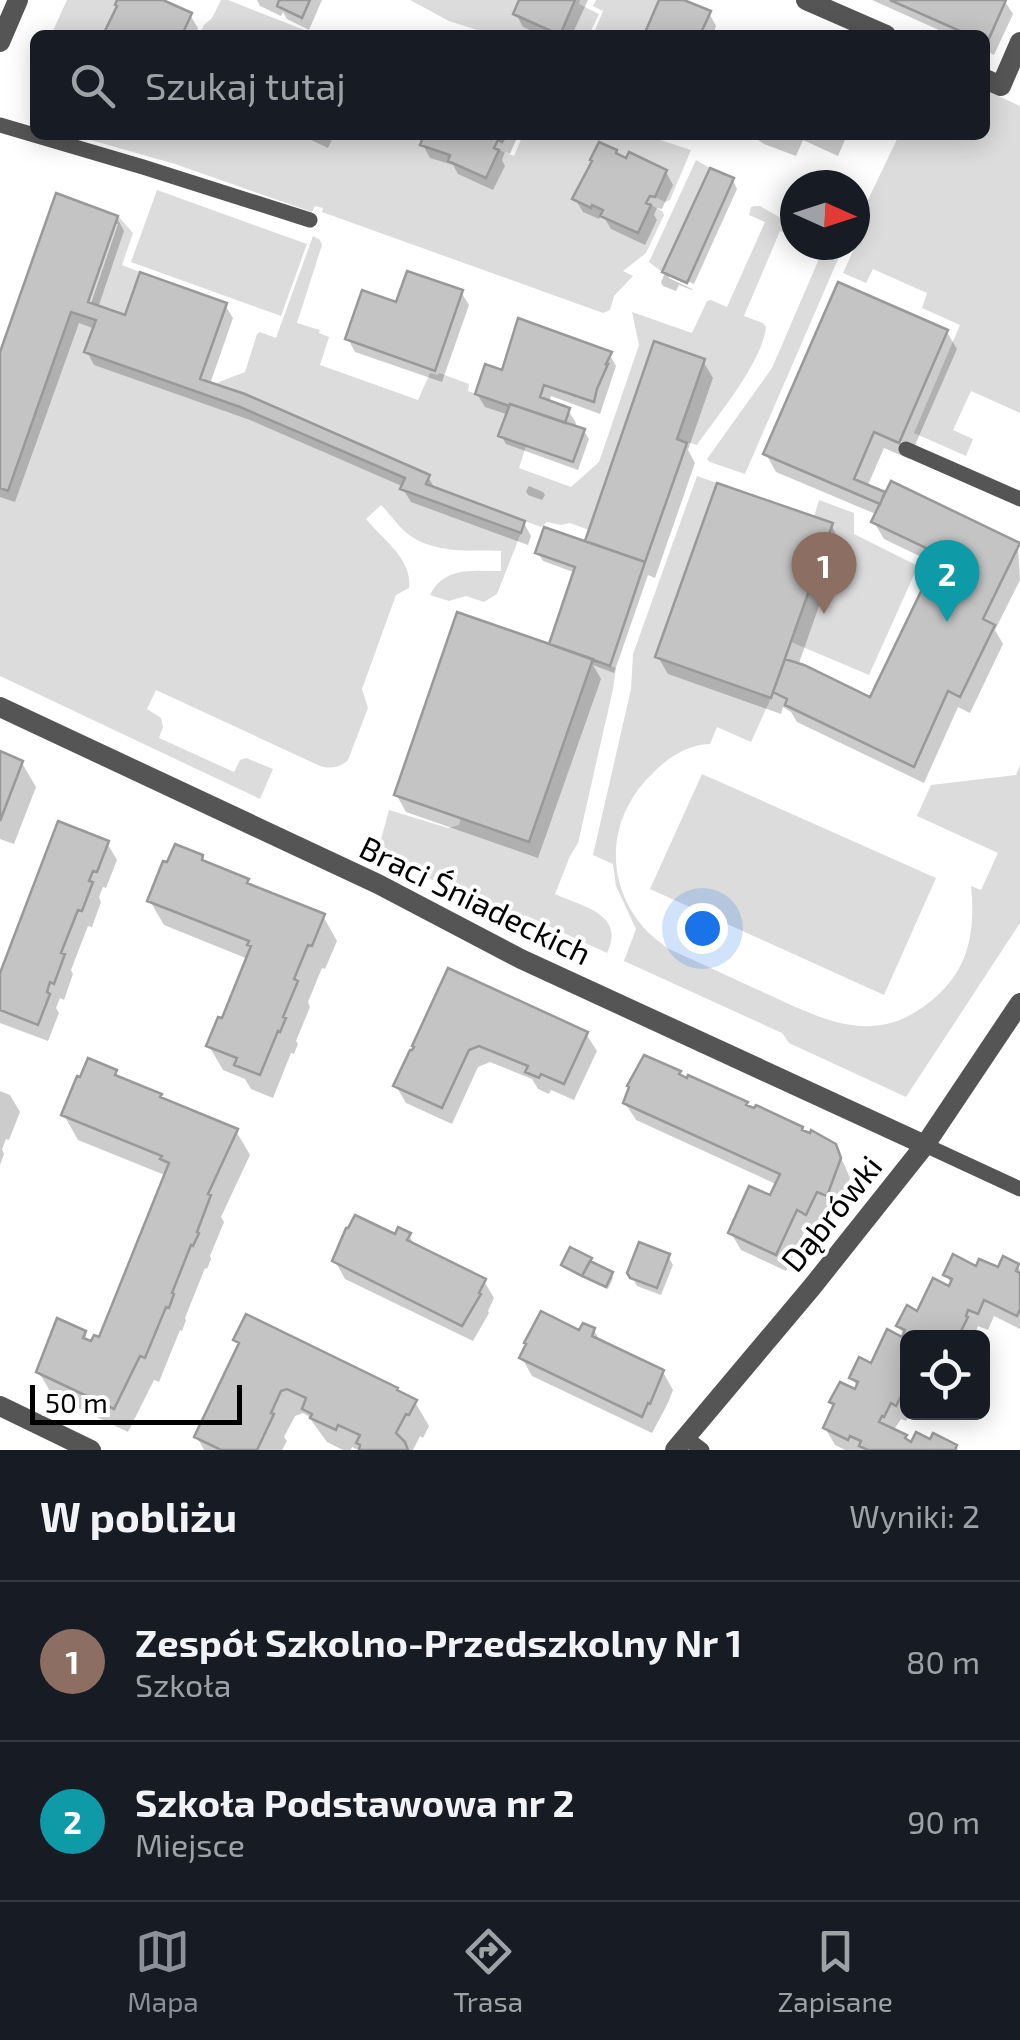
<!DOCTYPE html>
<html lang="pl">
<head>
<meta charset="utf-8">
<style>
	body { margin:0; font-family:"Exo 2",sans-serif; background:#20242c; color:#f1f3f6 }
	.controls { position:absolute; right:30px; bottom:30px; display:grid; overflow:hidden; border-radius:15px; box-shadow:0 5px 25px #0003 }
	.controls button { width:90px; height:90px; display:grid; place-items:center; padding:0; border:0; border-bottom:2px solid #363941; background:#171b24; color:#f1f3f6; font:50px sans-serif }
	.compass { position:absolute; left:780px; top:170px; width:90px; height:90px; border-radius:50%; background:#171b24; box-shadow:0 5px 25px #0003; rotate:93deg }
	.scale { position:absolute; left:30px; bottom:25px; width:212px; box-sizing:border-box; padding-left:10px; border:5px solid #000; border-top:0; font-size:28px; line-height:35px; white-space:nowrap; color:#000; -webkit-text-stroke:8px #fff; paint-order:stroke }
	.you { position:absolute; left:702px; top:928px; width:35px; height:35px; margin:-25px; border:8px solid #fff; border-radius:50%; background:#1a73e8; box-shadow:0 0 0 15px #1a73e833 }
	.badge { display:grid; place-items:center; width:65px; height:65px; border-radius:50%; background:#8c9099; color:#fff; font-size:32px; font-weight:700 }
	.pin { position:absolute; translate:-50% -82px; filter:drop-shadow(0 2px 5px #0008) }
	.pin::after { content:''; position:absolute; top:52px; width:35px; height:30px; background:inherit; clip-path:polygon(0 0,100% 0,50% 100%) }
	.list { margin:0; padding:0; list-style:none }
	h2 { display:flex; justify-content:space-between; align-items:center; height:130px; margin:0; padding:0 40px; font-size:42px }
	h2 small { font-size:32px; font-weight:400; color:#9ea1a6 }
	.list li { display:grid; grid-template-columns:65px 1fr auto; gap:30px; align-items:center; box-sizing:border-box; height:160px; padding:0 40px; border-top:2px solid #363941 }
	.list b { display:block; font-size:38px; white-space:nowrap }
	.list p { margin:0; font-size:32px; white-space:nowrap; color:#9ea1a6 }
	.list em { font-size:32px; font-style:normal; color:#9ea1a6 }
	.icon { flex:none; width:55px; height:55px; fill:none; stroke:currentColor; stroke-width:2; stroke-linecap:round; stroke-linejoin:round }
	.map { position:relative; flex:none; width:1020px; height:1450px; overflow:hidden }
	.search { position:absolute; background:#171b24; box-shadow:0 5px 25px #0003; left:30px; right:30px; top:30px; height:110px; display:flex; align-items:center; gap:25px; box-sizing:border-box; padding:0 35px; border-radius:15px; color:#9ea1a6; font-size:38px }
	.sheet { height:450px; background:#171b24 }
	nav { display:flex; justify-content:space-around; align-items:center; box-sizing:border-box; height:140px; border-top:2px solid #363941; background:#171b24; font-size:28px; color:#9ea1a6 }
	nav a { display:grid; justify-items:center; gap:5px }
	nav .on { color:#8c9099 }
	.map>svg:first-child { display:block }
</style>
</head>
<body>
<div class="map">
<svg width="1020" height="1450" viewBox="0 0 1020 1450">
	<rect width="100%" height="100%" fill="#fff"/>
	<path fill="#dcdcdc" d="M67,0H117V6L103,35H51Z
		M221,0H228L317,35H199L204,25L212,18Z
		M410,0H580L579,4L599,14L589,35H493L449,21Z
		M596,0H659L644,35H593L603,11L593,6Z
		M985,90L1020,106V413L971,391L953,430L973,439L966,456L914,433L960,325L922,308L927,293L873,269L866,283L843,273L857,242L855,227L899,135H985Z
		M73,135H424L420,145L450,155L448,161L485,178L499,150L514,156L523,135H645L691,150L670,200L665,202L655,197L667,169L629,152L626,158L616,153L617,150L598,143L590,159L592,161L573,199L603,210L601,216L638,233L651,205L662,211L664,215L646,253L623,271L633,276L614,296L610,310L603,313L322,212L323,208L315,206L312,212L175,164Z
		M696,160L710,168L662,272L649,262Z
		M157,190L307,244L281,316L131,262Z
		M755,206H760L795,226V236L780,231L744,316L763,323L766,327C762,363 717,416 697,445L677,439L654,342L589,530L570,523L561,525L547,522L541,527L426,484L429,476L245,394L217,384L219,382L245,372L257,334L260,332L276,338L313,236L320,240L322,245L297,323L320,330L319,333L329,337L320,365L418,400L430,373L438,375L439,373L469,384L468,391L509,406L498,435L526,446L519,468L571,487L599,462L639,345L632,312L692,333L707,301L711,300L727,307L765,222L749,215L751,207Z
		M118,216L133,233L122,265L140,272L125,315L88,302Z
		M825,245L842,250L745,474L710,462L707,459L772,368Z
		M71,312L95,320L85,352L240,407L405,478L401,489L521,533L497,594L484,602L466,596L449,601L430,595C444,566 473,571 501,571V551C470,550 434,554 408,534C398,526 390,514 381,505L366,519C382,539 413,559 409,588L396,595L362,689L368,708L348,760C339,768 331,769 320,766L156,690L147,709L161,718L163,727L159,738L234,772L240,760L246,758L273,769L260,799L0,676V488L8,490Z
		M697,476L717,483L656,657L771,698L751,742L717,727L710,744C686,745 667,758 651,775C608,817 603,881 644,928C650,935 660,942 667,948C700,963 732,978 765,993C830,1023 881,1050 941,992C971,963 975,925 971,886L981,890L998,853L917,816L931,785L1016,775L1020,765V923L906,1097L789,1043L782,1033L624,961L636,929L616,886L613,864L593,855L631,689L633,654Z
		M819,500L854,513V534L918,566L869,675L791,642L832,524L814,517Z
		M593,659L616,668L613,689L578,843L570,856L555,894C583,907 626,914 607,953L525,915L521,921L377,854L389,810L448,828L459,825L461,818Z
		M702,774L936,878L884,995L650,889Z"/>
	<path fill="#0003" fill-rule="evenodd" d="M120,0H157L190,15L198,28L195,35H106Z
		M257,0H322L309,30L287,19L283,12L281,16L260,6Z
		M521,0H588L572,35H541L523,27L516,14Z
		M662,0H677L709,13L716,26L713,35H646Z
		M872,0H1004L1013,14L994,55L985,50V35H950Z
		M301,135H334L328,148Z
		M427,135H518L510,154L505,152L502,160L505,166L493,190L458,174L453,165L430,158L423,145Z
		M751,135H847L838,156L803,140L796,156L764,144Z
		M616,152L618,157L627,161L666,172L673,185L662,209L657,208L654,215L657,220L645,245L611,229L605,219L600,217L599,219L583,212L575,199Z
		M733,180L737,189L694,284L669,272V278L692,289V290L679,285L676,291L663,286L661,282L665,273Z
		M117,218L124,231L98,308L127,318L225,305L233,318L210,384L428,477L436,490L524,523L531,536L528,545L411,502L403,489L404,487L250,420L94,365L87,352L95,329L79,323L15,502L0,497V359ZM113,224H118L87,315L82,313Z
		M461,292L469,305L442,382L355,352L348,339L397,305Z
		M947,332L957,349L909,459L884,448L867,487L1018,545L1020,580L995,630L1003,644L970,713L958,707L924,783L797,722L791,712L783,707L781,714L668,674L658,657L831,525L841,543L798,666L871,700L936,564L884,539L874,522L878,515L776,472L766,454Z
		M656,344L703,361L713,378L688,450L695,463L655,578L648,575L614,673L593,665L601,679L538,858L406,812L396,794L555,649L576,573L543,561L538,553L586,544Z
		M609,353L616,366L600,414L551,396L549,403L568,410L576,423L575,428L584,431L589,439L578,470L506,444L501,435L509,415L485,407L477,394L501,372Z
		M529,486L543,492L545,495L542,500L528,495L526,491Z
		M0,750L2,755L22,763L36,787L14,844L0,839Z
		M107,843L117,860L106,888L103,887L99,897L101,902L92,927L88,926L71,970L73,974L64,1000L60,998L56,1008L59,1013L48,1041L0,1023V980Z
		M202,857L206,864L247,881L250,887L323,916L337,941L325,969L322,968L308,1002L310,1007L296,1041L298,1044L294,1054L291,1053L273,1098L251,1089L245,1079L223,1070L209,1046L223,1022L248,959L164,925L150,901Z
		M586,1034L597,1051L574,1100L551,1090L549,1094L538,1089L532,1079L490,1062L478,1067L452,1124L406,1103L396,1086L416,1048Z
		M115,1072L120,1079L160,1096L164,1101L236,1131L250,1155L221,1217L224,1222L210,1256L211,1259L207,1269L205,1268L185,1318L186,1320L182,1331L180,1330L159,1382L154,1380L128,1432L53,1396L38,1371L84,1333L92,1346L100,1340L167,1176L78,1140L64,1115Z
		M679,1073L682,1078L746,1104L749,1109L834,1145L844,1164L850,1178L837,1212L827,1208L816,1230L807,1226L786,1271L741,1250L731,1233L771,1199L778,1185L636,1120L625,1103Z
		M0,1091L10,1095L20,1112L9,1140L6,1139L2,1149L4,1154L0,1165Z
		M409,1235L416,1248L484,1281L494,1298L488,1311L489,1313L473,1341L345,1279L335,1261Z
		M668,1256L673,1265L661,1295L637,1286L630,1273Z
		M590,1260L611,1274L613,1278L608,1289L566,1268L564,1265Z
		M1018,1266L1020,1270V1329L994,1316L988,1330L978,1326L975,1334L976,1338H908V1412H911L906,1421L901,1419L893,1431L905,1437L908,1443L931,1442L956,1446L958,1450H845L835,1445L825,1428L835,1408L832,1402L856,1393L858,1388L852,1378L872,1366L903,1340L905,1337L899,1326L918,1314L950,1289L952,1285L946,1275L977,1269L999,1271Z
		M594,1330L601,1343L663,1372L673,1390L668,1403L652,1433L532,1376L522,1358L580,1333Z
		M236,1340L415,1402L429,1426L423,1438L420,1436L413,1450H358L352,1447L351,1450H343L327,1442L308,1416L303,1413L295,1416L284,1437L287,1441L282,1450H204L197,1437L240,1347Z"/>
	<path fill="#c4c4c4" stroke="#999" stroke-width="2.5" d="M117,0H163L192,13L182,35H103L117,6L115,5Z
		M279,0H310L302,18L277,6Z
		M519,0H575L560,35L513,14Z
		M659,0H684L711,11L700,35H644Z
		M890,0H1006L987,43L985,42V35H969Z
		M424,135H506L502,142L498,140L494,148L499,150L486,178L448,161L450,155L420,145Z
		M599,142L617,150L616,153L626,158L629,152L667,170L655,197L650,196L646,203L651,205L638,233L600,216L603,210L592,205L591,208L572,199L592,161L590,160Z
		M710,168L734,178L687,283L662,272Z
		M56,193L118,216L88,302L125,315L140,272L227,303L200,379L245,394L430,475L426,484L525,521L521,533L400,489L405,478L240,407L84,352L96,320L71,312L8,491L0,488V352Z
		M407,271L463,290L435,371L345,339L362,290L396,302Z
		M838,282L948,330L899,443L874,432L854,479L885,492L880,504L763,454Z
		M518,318L612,352L606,364H608L597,389L594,402L544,385L540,397L570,408L565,423L510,404L509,406L475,394L485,364L502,370Z
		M654,341L705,359L677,439L687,443L645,562L585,541Z
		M510,404L585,429L573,462L498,436Z
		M891,481L1020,543L983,619L995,625L960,697L948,691L914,767L785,705L787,699L773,692L785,659L804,665L870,697L939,554L871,522Z
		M717,483L833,523L771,698L655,657Z
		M544,527L645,562L610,666L549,644L575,567L535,553Z
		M457,612L593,659L529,842L394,795Z
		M0,751L23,761L0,821Z
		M58,821L109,841L97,872L93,871L89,881L93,882L82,911L78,910L61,953L65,954L54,984L50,982L47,992L50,994L38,1025L0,1010V973Z
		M175,844L203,855L202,860L249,879L247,883L325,914L312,946L308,945L294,979L298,981L283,1017L286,1018L280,1032L278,1031L260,1075L234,1065L237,1058L206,1046L218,1017L222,1018L251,946L247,945L249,941L147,901L163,861L167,862Z
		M448,968L588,1032L564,1084L541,1074L539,1078L525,1072L528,1066L479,1046L469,1050L442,1108L393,1086L410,1050H412L414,1047L412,1046Z
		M644,1055L681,1071L679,1074L687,1078L688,1075L748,1102L746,1105L754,1108L756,1105L803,1127L802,1130L810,1133L811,1130L836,1144L841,1158L827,1196L817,1192L806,1215L797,1210L776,1255L728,1233L749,1186L770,1195L780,1174L623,1103L629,1087L627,1086Z
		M88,1058L117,1070L115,1075L162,1094L160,1097L238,1129L208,1194L211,1195L197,1232L199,1233L193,1246L191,1245L172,1293L174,1294L169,1308L166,1307L145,1358L140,1356L114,1409L36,1372L57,1318L86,1331L83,1338L91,1341L94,1335L99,1337L169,1163L160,1159L162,1156L61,1115L77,1076L80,1077Z
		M355,1215L395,1234L398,1227L411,1233L407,1240L486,1279L479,1293L481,1294L462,1326L332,1261L346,1228H348Z
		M639,1242L670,1254L657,1288L630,1278L627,1273Z
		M570,1247L592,1258L582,1276L561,1265Z
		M953,1254L976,1266L979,1259L998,1267L1003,1256L1019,1264L1016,1271L1020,1273V1309L1017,1316L984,1300L978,1314L968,1310L966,1316L968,1317L960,1333L955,1331L952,1338H908V1383L896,1406L891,1403L884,1417L882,1416L879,1422L907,1435L905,1438L911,1442L916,1432L930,1439L933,1433L957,1445L955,1450H868L859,1446L861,1441L850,1436L848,1440L823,1428L834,1404L829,1402L840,1382L855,1389L858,1382L849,1378L859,1357L871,1363L887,1329L902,1337L905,1330L896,1326L907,1305L917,1311L933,1278L949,1286L952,1279L943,1275Z
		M590,1261L613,1272L606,1287L582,1276Z
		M541,1311L579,1330L583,1323L595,1328L592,1336L664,1370L650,1404L648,1403L642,1417L519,1358L526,1344L524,1343Z
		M246,1314L398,1388L397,1390L417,1400L409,1415L406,1414L396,1433L405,1442L408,1450H359L360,1445L356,1443L360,1435L338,1425L336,1430L310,1418L312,1414L302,1409L306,1398L287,1389L281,1391L271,1413L274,1414L257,1450H221L194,1437L239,1343L233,1340Z"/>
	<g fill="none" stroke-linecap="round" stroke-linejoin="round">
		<path stroke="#555" stroke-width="15" d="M0,125L143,167L310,220
			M906,449L1020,499
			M925,1145L1020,1189
			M686,1438L702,1450"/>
		<path stroke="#555" stroke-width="20" d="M806,0L886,35
			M0,42L18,0
			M985,79L1001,86L1020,42
			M0,707L378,884L521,959L925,1145
			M0,1406L91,1450
			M675,1450L812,1287L925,1145L1020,1003"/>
	</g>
	<g text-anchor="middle" stroke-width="8" stroke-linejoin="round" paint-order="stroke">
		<g font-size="32" fill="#000" stroke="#fff">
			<text transform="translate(475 901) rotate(26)" y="11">Braci Śniadeckich</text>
			<text transform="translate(832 1214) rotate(-51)" y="11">Dąbrówki</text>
		</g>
	</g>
</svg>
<div class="controls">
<button><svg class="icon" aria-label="locate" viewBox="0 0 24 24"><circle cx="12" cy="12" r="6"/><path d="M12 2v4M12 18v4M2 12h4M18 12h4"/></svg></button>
</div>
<svg class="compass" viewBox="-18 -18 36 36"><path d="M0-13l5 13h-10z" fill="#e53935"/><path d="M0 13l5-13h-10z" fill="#9ea1a6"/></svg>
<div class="scale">50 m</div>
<div class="you"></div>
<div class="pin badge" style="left:824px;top:614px;background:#8d6e63">1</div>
<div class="pin badge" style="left:947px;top:622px;background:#0f9aa8">2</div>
<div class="search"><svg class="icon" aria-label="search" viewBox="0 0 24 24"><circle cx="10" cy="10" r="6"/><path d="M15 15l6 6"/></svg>Szukaj tutaj</div>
</div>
<section class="sheet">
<h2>W pobliżu<small>Wyniki: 2</small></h2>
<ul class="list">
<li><span class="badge" style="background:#8d6e63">1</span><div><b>Zespół Szkolno-Przedszkolny Nr 1</b><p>Szkoła</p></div><em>80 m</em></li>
<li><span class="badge" style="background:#0f9aa8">2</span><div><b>Szkoła Podstawowa nr 2</b><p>Miejsce</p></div><em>90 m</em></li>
</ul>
</section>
<nav>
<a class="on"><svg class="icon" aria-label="map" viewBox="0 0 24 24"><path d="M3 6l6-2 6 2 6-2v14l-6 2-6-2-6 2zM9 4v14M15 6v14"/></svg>Mapa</a>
<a><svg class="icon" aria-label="directions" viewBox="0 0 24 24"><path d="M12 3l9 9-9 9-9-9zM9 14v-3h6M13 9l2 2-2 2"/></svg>Trasa</a>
<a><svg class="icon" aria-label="saved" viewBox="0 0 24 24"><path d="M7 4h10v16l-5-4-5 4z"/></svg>Zapisane</a>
</nav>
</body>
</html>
